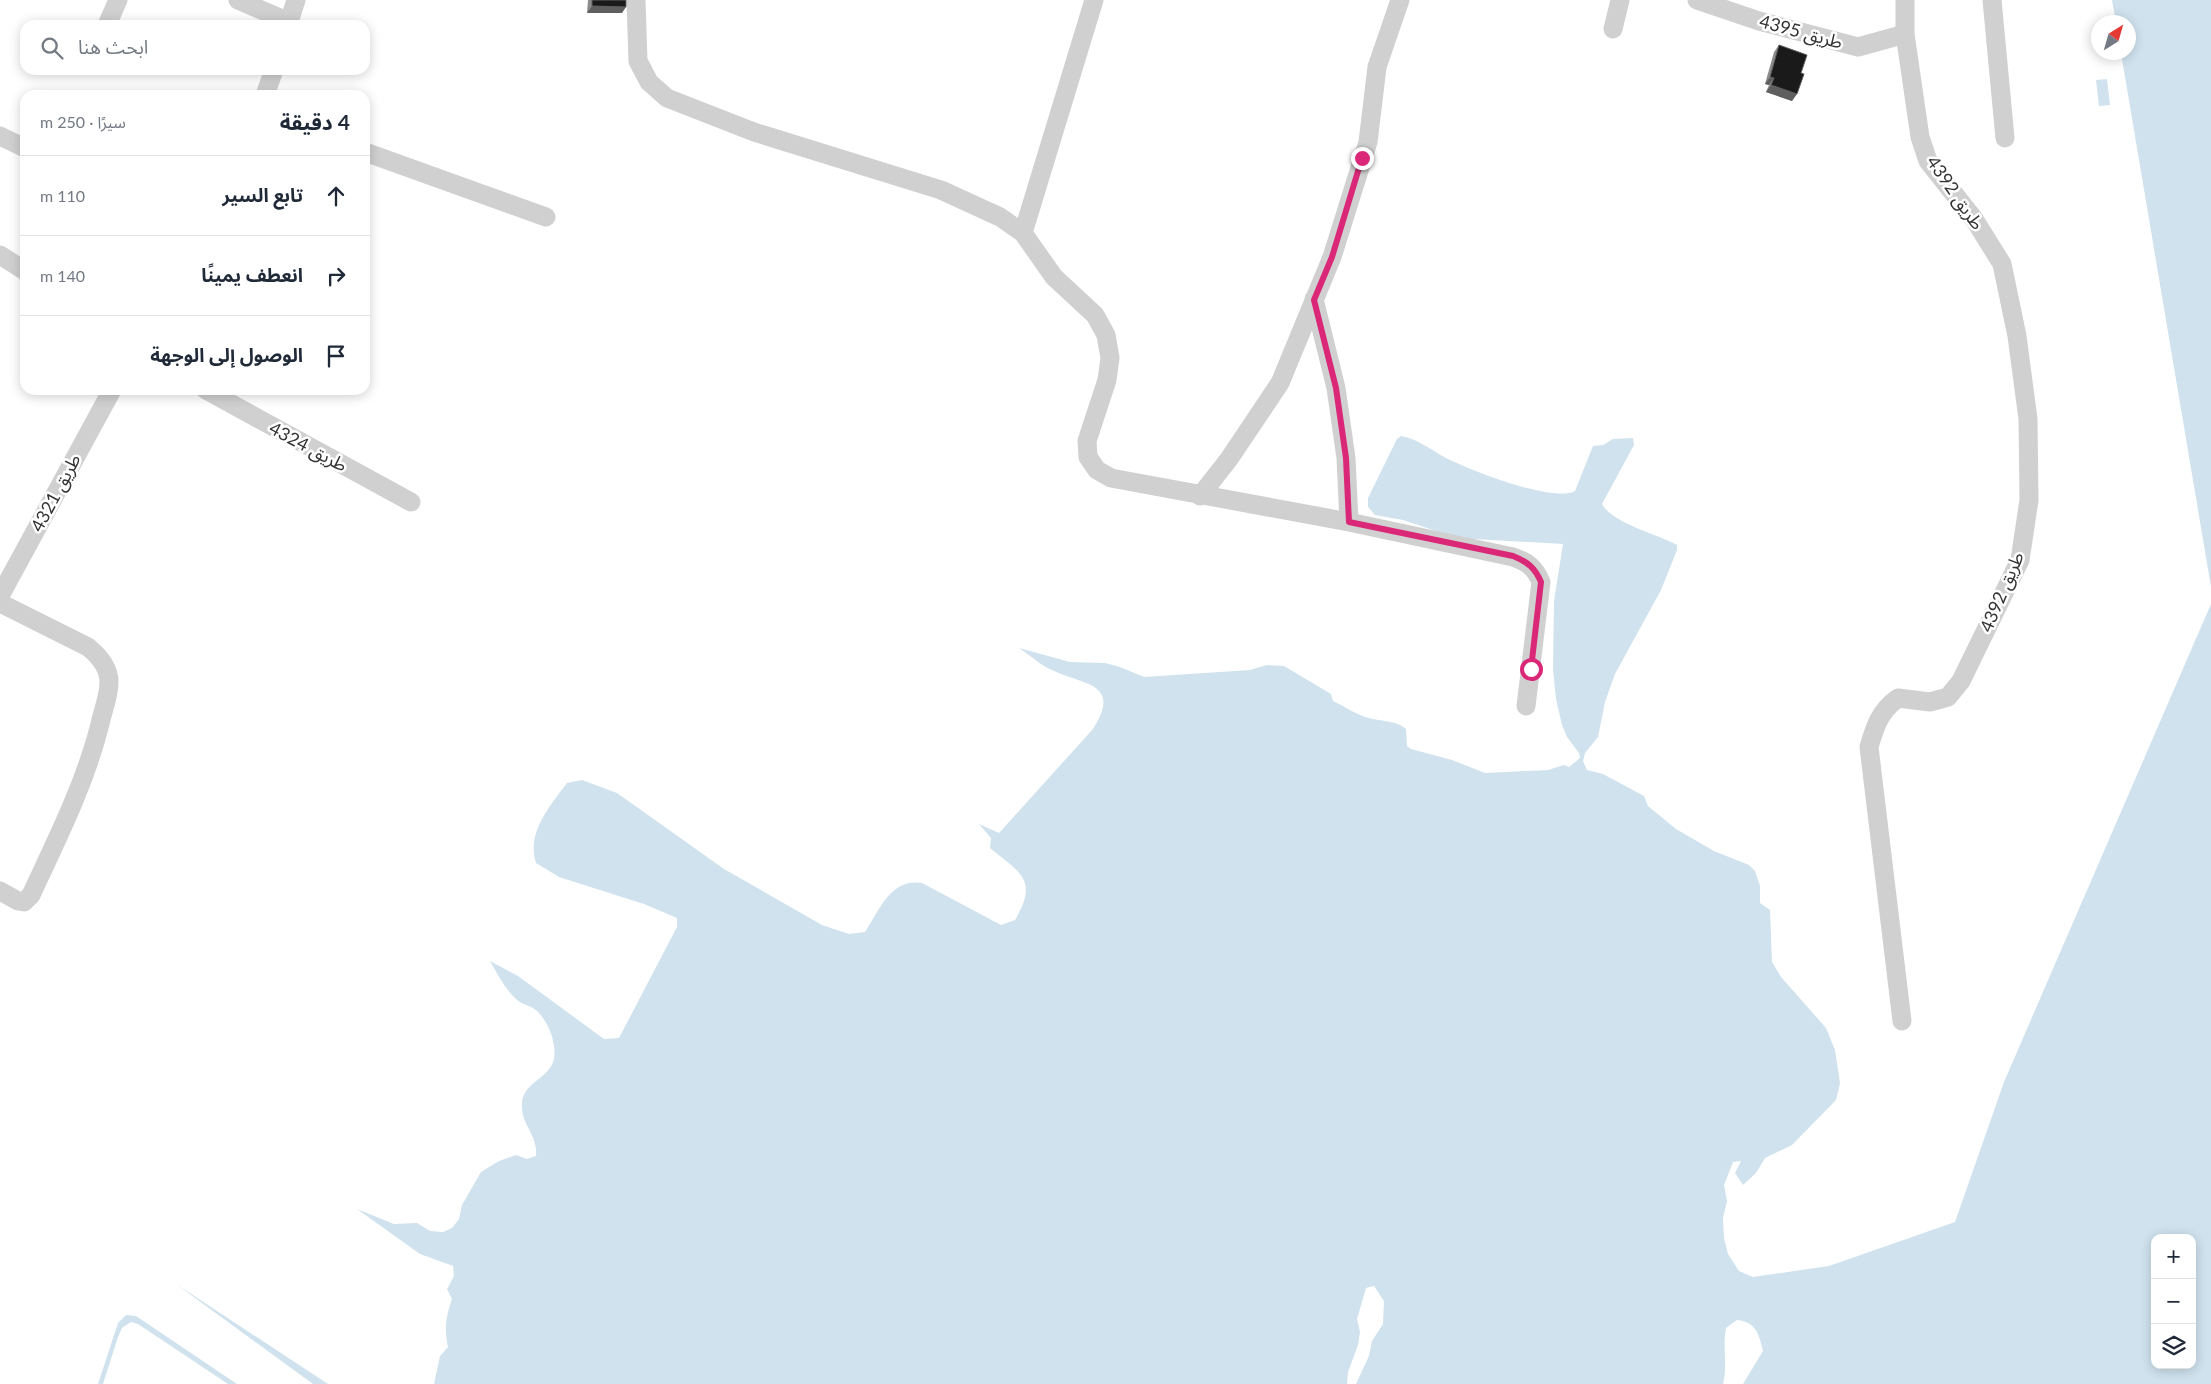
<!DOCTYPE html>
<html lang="ar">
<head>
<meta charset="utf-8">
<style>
	body { margin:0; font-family:Lato,"Noto Sans Arabic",sans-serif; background:#f2f2f3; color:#1f2937; direction:rtl }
	.controls { position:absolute; right:15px; bottom:15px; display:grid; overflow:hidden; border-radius:10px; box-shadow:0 2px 12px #0003 }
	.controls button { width:45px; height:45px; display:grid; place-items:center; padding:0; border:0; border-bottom:1px solid #e0e1e3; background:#fff; color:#1f2937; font:25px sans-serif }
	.compass { position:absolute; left:2091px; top:15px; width:45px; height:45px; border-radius:50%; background:#fff; box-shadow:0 2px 12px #0003; rotate:37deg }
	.stop { position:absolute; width:15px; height:15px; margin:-11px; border:4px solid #db2777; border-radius:50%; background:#fff }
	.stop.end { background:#db2777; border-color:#fff; box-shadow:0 1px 5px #0008 }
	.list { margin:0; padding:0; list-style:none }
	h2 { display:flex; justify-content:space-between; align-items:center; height:65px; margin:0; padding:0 20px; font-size:21px }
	h2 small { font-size:16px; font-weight:400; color:#747a83 }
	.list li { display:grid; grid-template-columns:32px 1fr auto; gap:15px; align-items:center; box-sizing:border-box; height:80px; padding:0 20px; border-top:1px solid #e0e1e3 }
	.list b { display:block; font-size:19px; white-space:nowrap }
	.list em { font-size:16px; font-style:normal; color:#747a83 }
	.icon { flex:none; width:28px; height:28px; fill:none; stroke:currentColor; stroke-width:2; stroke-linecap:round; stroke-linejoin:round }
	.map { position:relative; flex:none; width:2211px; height:1384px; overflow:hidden; direction:ltr }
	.search { position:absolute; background:#fff; box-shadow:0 2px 12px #0003; left:20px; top:20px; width:350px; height:55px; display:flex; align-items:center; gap:12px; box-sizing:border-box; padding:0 18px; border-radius:15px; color:#747a83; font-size:19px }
	.panel { position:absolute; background:#fff; box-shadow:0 2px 12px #0003; left:20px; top:90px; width:350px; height:305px; border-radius:15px; direction:rtl }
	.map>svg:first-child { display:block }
</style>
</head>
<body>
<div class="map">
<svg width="2211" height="1384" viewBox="0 0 2211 1384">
	<rect width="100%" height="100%" fill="#fff"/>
	<path fill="#cfe2ee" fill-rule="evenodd" d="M2112,0H2211V587L2121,53L2128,52V22H2116Z
		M2107,79L2110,105L2099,106L2096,80Z
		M1401,436C1418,439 1431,450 1446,458C1470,470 1552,503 1575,491L1593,446L1603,445L1613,439L1633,438L1634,445L1602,504C1612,523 1657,534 1677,545V550L1661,590L1615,674L1605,702L1598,737L1585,753L1583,761L1587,770L1603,774L1644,796L1648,806L1676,829L1714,851L1749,865L1755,871L1760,886V903L1770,910L1772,962L1781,977L1826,1028L1835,1050L1840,1083L1836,1100L1792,1145L1765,1158L1756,1173L1743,1185L1735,1173L1741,1161L1733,1162L1724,1185L1727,1201L1723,1218L1724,1238L1728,1254L1739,1271L1753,1277L1829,1266L1955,1222L2004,1082L2211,604V1384H1743L1763,1351C1759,1334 1756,1322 1737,1320L1726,1328C1722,1348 1728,1364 1723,1384H1356L1369,1356L1372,1341L1383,1324L1384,1301L1374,1286L1366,1288L1357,1319L1360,1332L1358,1345L1348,1372L1347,1384H434L440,1356L448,1347C444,1329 446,1316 452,1299L447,1289L454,1276L453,1266L420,1254L357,1209L394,1224L417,1223L430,1231L443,1232L452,1228L459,1219L462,1205L481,1172L499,1161L516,1155L527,1159L536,1156C538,1134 520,1125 522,1102C524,1082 550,1078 554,1059C557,1042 547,1017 533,1008C528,1005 521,1004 516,999C505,989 498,975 490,961L518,976L604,1039L619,1038L677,927V918L644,904L559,877L536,863C526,833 550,806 567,783L582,780L617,793L724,869L822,925L849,934L865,932C880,909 891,878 922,883L1001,925L1015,920C1039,879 1020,873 990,848L991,838L979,824L999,833L1093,729C1123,682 1082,685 1052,670C1040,665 1030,655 1019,648L1070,662L1105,663L1120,667L1144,677L1250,670L1267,665L1284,666L1331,694L1333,701C1344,706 1354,713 1365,717C1379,722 1394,719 1406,729L1407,746L1411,749L1452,760L1485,773L1548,770L1564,765L1569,767L1580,758L1579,753L1567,737L1562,725L1556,699L1553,669L1554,601L1563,544L1457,538L1403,520L1375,515L1368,507V498L1397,439ZM2155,1238H2192V1365H2155Z
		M176,1284L328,1384H313Z
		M126,1315L136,1316L237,1384H228L138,1324L131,1322L122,1328L118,1337L103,1384H98L118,1323Z"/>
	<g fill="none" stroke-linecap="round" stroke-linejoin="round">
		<path stroke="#d0d0d0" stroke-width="19" d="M238,0L289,22
			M636,0L638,61L649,82L667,98L754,132L941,190L1000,217L1023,233L1054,277L1095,315L1106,335L1110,358L1107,380L1087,441L1088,457L1097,470L1111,478L1349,522L1513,557C1528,562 1535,568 1541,582L1526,706
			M1697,0L1759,21L1858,47L1905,34
			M1992,0L2005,138
			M107,25L118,0
			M288,25L296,0
			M1613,29L1620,0
			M265,95L274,70
			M0,136L25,148
			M365,152L546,217
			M1023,233L1094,0
			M0,255L25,271
			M1314,299L1336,388L1346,458L1349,522
			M206,390L411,502
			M1200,496L1229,459L1280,383L1332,257L1368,142L1377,67L1400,0
			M0,596L112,390
			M0,603L88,647C99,656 109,667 109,682C109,696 103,710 100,724C85,784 57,839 31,895L24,902L18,901L0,891
			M1902,1021L1869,747C1875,726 1880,711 1898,698L1930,702L1948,697L1961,681L2020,560L2029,500L2028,419L2017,336L2002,264L1974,219L1928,161L1920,137L1905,34V0"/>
	</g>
	<path fill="#8c8c8c" d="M588,0H626L622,13H587Z
		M1779,45L1801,73L1792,101L1766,92L1769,85L1765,84L1774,52Z"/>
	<path fill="#5f5f5f" d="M592,6L626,7L622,13H587Z
		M1770,77L1774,78L1769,85L1765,84Z
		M1771,85L1797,94L1792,101L1766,92Z"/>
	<path fill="#1a1a1a" stroke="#5f5f5f" d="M592,0H626V7L592,6Z
		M1779,45L1807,55L1801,73L1804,74L1797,94L1771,85L1774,78L1770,77Z"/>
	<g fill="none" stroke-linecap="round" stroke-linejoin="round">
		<path stroke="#db2777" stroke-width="6" d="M1362,158L1332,257L1314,300L1336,388L1346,458L1349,522L1513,556C1528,562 1535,568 1541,582L1531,669"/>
	</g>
	<g text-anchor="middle" stroke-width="5" stroke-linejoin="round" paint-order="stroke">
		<g font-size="18" fill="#333" stroke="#fff">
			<text transform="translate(1801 32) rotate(15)" y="6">طريق 4395</text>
			<text transform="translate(1955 193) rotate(55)" y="6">طريق 4392</text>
			<text transform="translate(308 447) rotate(28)" y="6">طريق 4324</text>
			<text transform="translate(56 493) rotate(-62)" y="6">طريق 4321</text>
			<text transform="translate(2002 592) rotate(-67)" y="6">طريق 4392</text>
		</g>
	</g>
</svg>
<div class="controls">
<button>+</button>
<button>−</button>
<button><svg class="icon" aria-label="layers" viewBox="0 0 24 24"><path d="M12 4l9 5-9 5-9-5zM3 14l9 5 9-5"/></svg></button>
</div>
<svg class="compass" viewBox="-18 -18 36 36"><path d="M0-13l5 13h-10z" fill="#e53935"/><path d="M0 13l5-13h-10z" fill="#747a83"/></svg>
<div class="stop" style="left:1531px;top:669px"></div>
<div class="stop end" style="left:1362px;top:158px"></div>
<div class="search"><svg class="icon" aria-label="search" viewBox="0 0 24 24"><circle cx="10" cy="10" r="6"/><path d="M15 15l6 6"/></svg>ابحث هنا</div>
<section class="panel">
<h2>4 دقيقة<small>سيرًا · 250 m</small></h2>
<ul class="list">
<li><svg class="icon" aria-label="ahead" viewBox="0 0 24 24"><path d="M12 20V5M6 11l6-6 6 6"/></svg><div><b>تابع السير</b></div><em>110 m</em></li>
<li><svg class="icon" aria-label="right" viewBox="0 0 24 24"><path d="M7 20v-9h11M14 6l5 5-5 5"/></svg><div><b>انعطف يمينًا</b></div><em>140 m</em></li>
<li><svg class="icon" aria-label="arrive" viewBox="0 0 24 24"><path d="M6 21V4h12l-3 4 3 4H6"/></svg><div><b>الوصول إلى الوجهة</b></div></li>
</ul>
</section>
</div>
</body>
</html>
